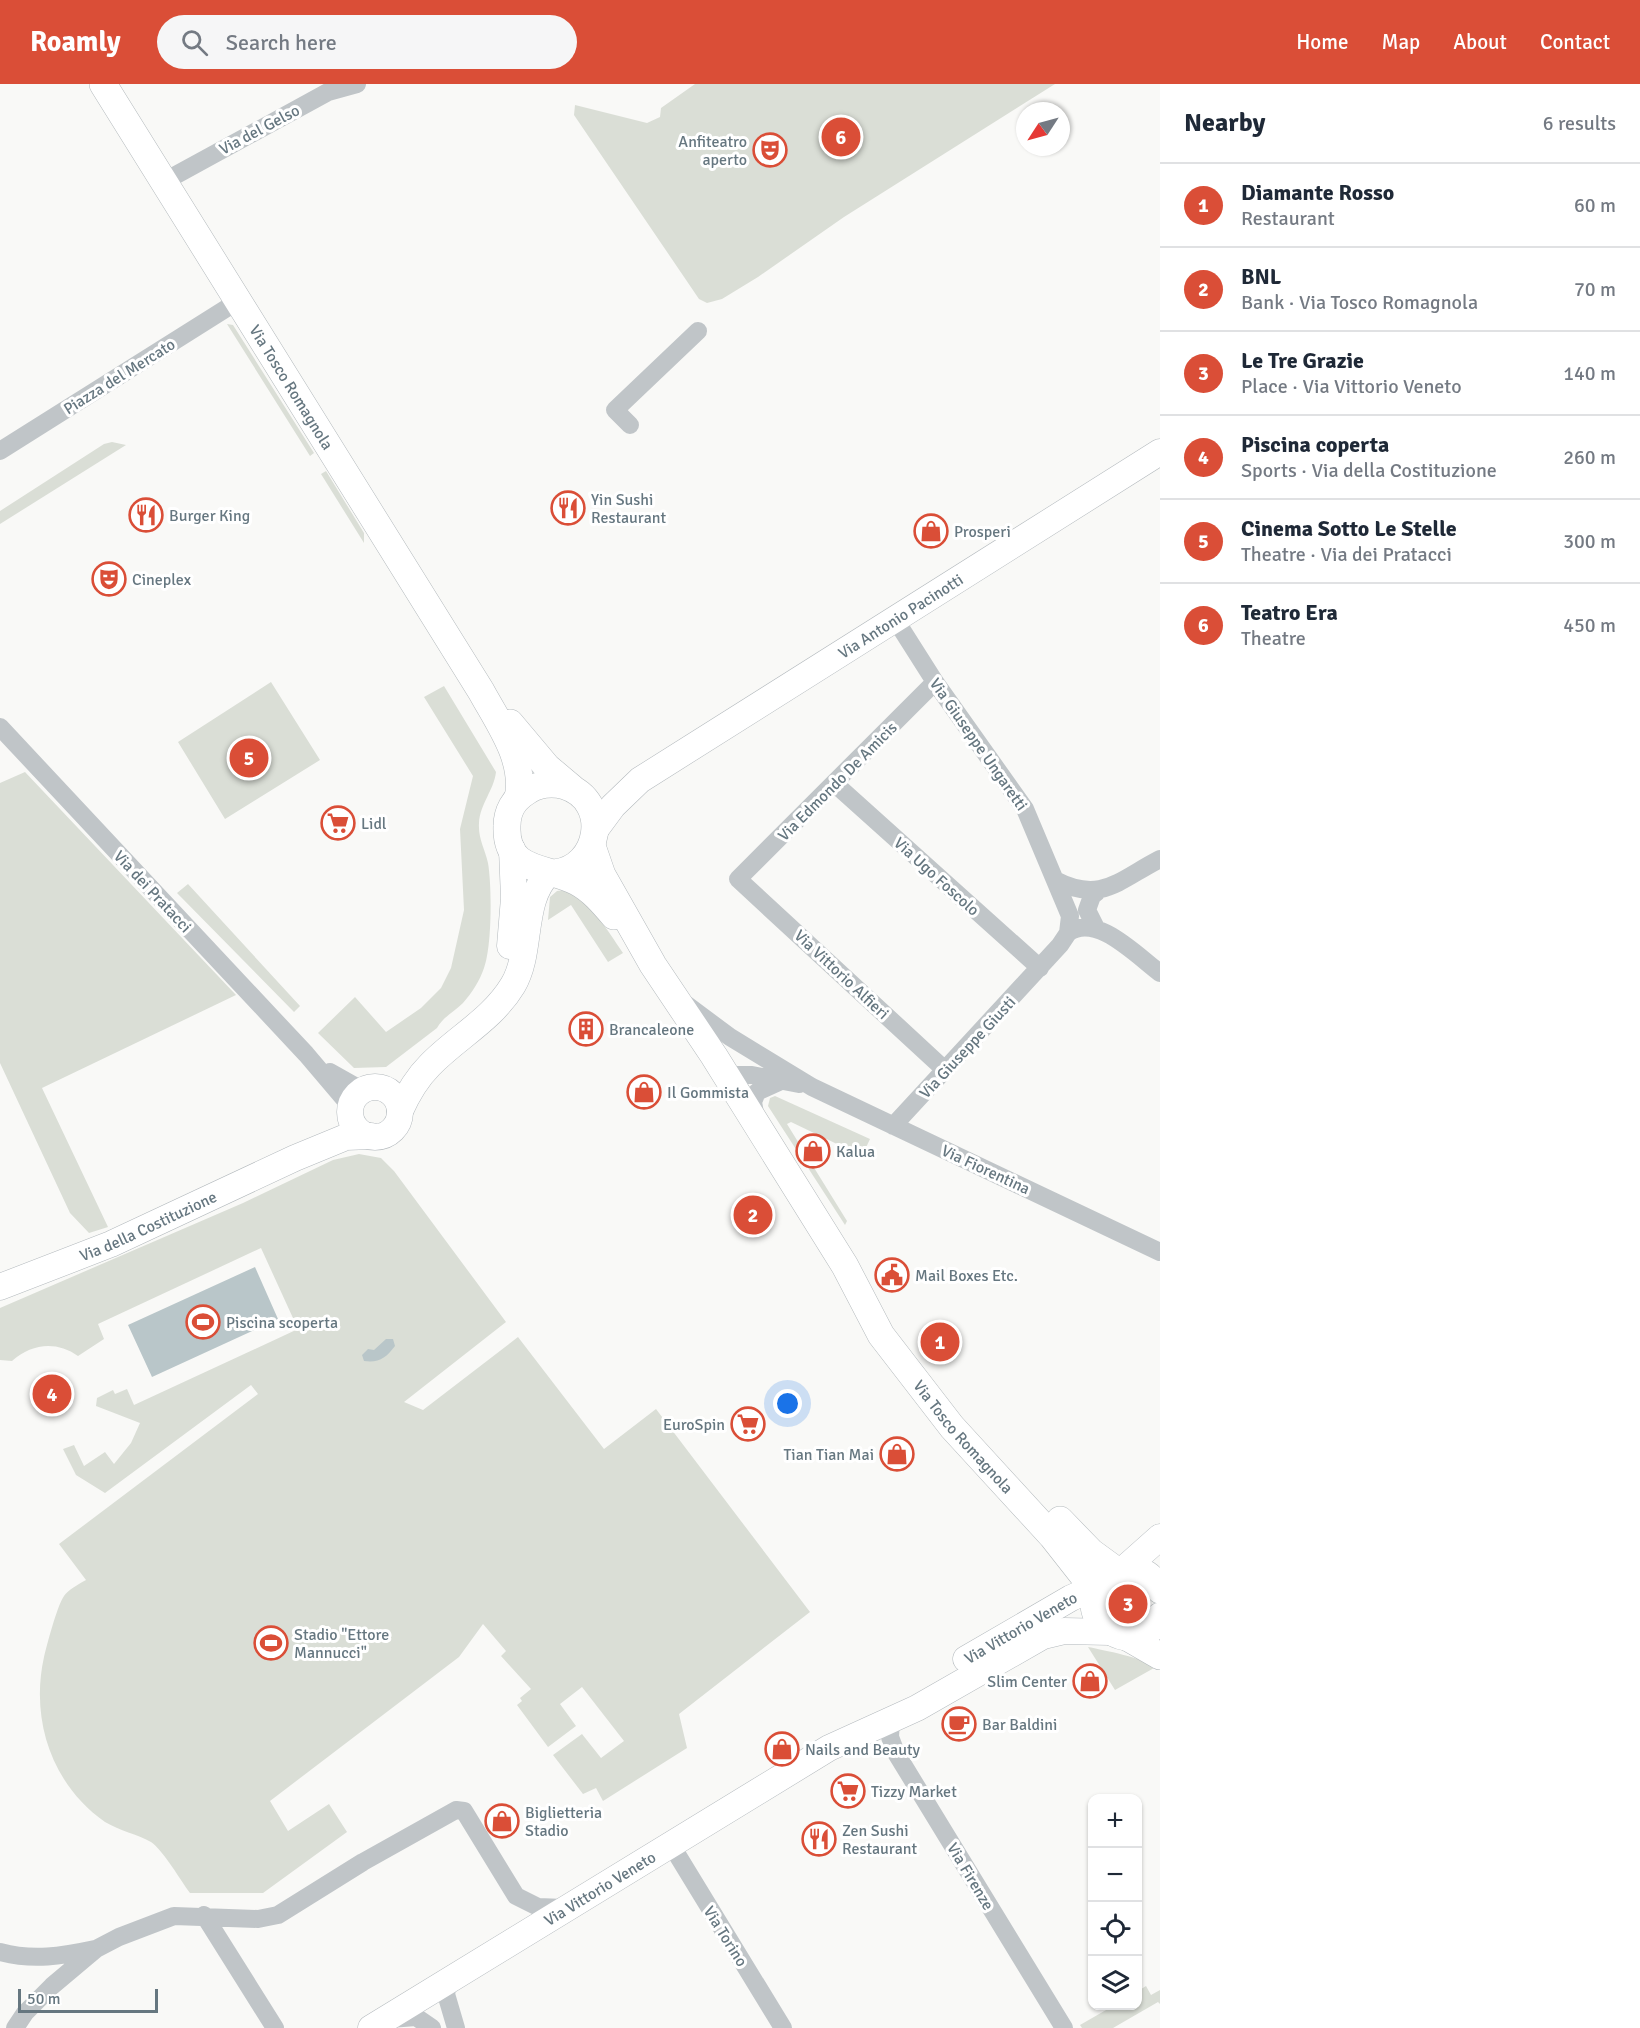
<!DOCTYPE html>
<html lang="en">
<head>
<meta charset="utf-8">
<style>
	body { margin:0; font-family:Signika,sans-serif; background:#f6f6f7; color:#1f2937 }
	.controls { position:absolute; right:18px; bottom:18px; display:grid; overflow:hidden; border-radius:12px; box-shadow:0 2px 4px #0004 }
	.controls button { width:54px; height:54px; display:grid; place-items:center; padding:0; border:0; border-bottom:2px solid #e0e1e3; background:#fff; color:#1f2937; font:30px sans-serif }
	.compass { position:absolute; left:1016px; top:18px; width:54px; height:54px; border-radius:50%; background:#fff; box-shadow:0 2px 4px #0004; rotate:234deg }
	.scale { position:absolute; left:18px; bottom:15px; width:140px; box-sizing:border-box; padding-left:6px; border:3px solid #667780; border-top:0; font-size:16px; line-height:21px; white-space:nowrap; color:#667780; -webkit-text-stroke:4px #fff; paint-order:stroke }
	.you { position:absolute; left:788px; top:1320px; width:21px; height:21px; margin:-15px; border:4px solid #fff; border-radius:50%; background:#1a73e8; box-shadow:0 0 0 9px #1a73e833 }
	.badge { display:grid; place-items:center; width:39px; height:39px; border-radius:50%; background:#da4e37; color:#fff; font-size:20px; font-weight:700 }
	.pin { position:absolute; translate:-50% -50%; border:3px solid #fff; box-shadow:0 2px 6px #0006 }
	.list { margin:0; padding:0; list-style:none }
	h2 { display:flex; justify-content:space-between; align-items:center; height:78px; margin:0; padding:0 24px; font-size:26px }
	h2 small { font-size:20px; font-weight:400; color:#747a83 }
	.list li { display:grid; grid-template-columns:39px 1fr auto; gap:18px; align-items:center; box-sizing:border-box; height:84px; padding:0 24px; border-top:2px solid #e0e1e3 }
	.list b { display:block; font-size:22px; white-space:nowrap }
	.list p { margin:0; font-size:20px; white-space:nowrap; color:#747a83 }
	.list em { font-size:20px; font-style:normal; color:#747a83 }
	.icon { flex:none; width:33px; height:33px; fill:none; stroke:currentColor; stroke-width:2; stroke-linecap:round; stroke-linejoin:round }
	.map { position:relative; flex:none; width:1160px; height:1944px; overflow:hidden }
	header { display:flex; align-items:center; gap:36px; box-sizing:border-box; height:84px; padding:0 30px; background:#da4e37; color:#fff }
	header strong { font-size:28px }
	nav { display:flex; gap:33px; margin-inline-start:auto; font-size:21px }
	.search { width:420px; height:54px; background:#f6f6f7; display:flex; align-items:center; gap:15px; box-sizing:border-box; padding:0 21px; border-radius:33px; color:#747a83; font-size:22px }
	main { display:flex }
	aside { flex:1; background:#fff }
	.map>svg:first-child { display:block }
</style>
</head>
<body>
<header>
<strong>Roamly</strong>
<div class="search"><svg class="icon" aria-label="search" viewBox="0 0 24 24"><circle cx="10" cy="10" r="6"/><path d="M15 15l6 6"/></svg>Search here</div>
<nav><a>Home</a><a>Map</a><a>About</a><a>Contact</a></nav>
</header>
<main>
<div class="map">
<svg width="1160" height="1944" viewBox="0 0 1160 1944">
	<rect width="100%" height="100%" fill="#f9f9f7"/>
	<path fill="#daded6" d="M695,0H1055L844,133L758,193L722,215L707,219L699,215L574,31L575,21L647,39L660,33L661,24Z
		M227,240L233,241L314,369L310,372Z
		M112,358L126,361L0,440V427L104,360Z
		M326,387L364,449V459L321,390Z
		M271,598L320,676L225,735L178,658Z
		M444,602L496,688C494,706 480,720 479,739C478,755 485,765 488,779C492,802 492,863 484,884C480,896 472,909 463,919C454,928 443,933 437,944L386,983L354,984L318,949L355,913L386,948L421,924L441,904L451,884L464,826L460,745L473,692L424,613Z
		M25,688L236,911L42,1004L108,1143L89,1149L70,1129L0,979V699Z
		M188,800L300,922L294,928L177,809Z
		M564,806C592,819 606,844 623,869L608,878L571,821L548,836L550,813L557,807Z
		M775,1012L870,1055L862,1072L791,1038L787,1040L847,1137L845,1141L768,1022L770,1014Z
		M359,1070L381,1074L394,1087L506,1238L404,1318L423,1326L518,1253L604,1365L656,1325L810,1528L679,1630L687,1664L603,1717L596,1704L583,1710L553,1671L582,1650L601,1674L624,1657L582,1603L560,1620L576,1642L548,1663L517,1621L522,1617L520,1614L531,1605L501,1572L506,1567L483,1540L459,1573L270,1717L288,1747L329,1720L347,1748L263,1809H190C181,1797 163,1766 151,1758C137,1750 120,1747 105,1738C52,1701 30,1636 44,1573C47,1561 57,1522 64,1512C68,1506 79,1500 86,1496L59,1460L258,1310L251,1301L105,1409L76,1391L63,1365L74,1361L84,1382L105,1368L114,1380L131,1359L140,1339L96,1322L97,1314L113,1306L115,1310L127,1305L134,1321L298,1245L261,1164L98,1240L104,1255L78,1272C57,1257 32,1259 12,1277L0,1276V1224L243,1119L333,1076Z
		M1088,1563C1102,1566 1147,1574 1154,1584L1115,1606Z
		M1146,1902L1151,1911L1160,1906V1920L1158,1918L1113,1944H1082L1080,1941L1113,1922H1138V1907Z"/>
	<path fill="#b9c6c9" d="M255,1183L278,1235L152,1293L128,1241Z
		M386,1255H393L395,1262C386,1274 379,1279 364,1277L362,1271L368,1265L374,1266Z"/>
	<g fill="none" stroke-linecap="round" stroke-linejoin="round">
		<defs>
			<g id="secondary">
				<path id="s1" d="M596,745L613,722L640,696L1160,368"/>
				<path d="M510,862L514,814L512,765"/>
				<circle cx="375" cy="1028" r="25"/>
				<path d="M400,1027C408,1009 416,995 430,981C457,953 492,936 513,901C533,867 520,817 549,789"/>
				<path id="s2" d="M0,1203L111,1160L295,1074L346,1053L371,1052"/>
				<path d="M1124,1485L1160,1453"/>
				<path id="s3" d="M966,1575L1071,1514L1080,1510H1095"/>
				<path id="s4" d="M371,1944L829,1664L917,1624L1043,1552L1064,1547L1110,1548"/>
			</g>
			<g id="primary">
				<path id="s5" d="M103,0L481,607C499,640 526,676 518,714"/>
				<path d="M510,639L547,683L572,704"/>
				<path id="s6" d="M592,762L602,791L653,881L714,972L845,1182L881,1251L952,1343L1052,1452L1096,1508"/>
				<path d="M554,789C600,785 612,717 565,702C552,698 537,700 526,708C514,715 507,728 507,742C505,790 548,782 577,798C592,806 603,819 614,832"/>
				<path d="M1060,1436L1091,1468L1117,1487"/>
				<path d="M1160,1506C1153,1493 1142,1484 1126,1485C1117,1486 1108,1490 1102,1498C1071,1536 1137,1580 1160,1532"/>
				<path d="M1127,1553L1160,1572"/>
			</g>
		</defs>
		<use href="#secondary" stroke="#b3b9bd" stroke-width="27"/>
		<use href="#primary" stroke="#b4babd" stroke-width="28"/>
		<path stroke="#c0c5c8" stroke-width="18" d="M165,97L328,8L357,0
			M630,341L615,326L698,247
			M0,367L238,217
			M935,598L738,795L945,986
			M0,643L306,970L351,1023
			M834,699L1040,884
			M1055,796C1101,820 1119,796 1160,775
			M1096,844L1087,826L1092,812L1097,808
			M1068,849C1096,828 1137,872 1160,889
			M687,921L730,953L812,1003L1160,1168
			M330,988L362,1006
			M725,991H752L799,1000
			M756,1035L753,1018L757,1008L783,996
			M893,1042L1060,861L1068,849L1070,832L1025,725L935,598L895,535
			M891,1636L890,1653L896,1669L1064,1944
			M670,1759L783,1944
			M204,1831L275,1944
			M0,1868C33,1877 62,1872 95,1865
			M449,1896L446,1910L456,1944
			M390,1935L416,1933L432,1944
			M15,1944L25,1929L52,1902L96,1865L119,1853L174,1832L258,1835L278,1831L363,1778L456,1726L464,1727L516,1812L538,1823L564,1824"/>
		<use href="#secondary" stroke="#fff" stroke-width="26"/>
		<use href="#primary" stroke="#fff" stroke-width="27"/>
	</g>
	<defs>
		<symbol id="theatre-ring" viewBox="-11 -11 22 22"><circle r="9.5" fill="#fff" stroke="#da4e37" stroke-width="1.5"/><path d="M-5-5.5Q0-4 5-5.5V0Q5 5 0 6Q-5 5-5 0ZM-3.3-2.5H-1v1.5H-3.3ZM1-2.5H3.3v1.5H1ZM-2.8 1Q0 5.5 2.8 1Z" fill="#da4e37"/></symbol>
		<symbol id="restaurant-ring" viewBox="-11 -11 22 22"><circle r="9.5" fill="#fff" stroke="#da4e37" stroke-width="1.5"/><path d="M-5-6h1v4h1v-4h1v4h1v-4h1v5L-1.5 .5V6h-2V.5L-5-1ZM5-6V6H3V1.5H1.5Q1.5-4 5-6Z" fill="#da4e37"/></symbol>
		<symbol id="shop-ring" viewBox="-11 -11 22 22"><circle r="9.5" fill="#fff" stroke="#da4e37" stroke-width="1.5"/><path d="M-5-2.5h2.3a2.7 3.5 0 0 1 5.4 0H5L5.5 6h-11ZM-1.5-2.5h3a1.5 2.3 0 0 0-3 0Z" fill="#da4e37"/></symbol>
		<symbol id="supermarket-ring" viewBox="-11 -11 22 22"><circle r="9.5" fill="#fff" stroke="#da4e37" stroke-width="1.5"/><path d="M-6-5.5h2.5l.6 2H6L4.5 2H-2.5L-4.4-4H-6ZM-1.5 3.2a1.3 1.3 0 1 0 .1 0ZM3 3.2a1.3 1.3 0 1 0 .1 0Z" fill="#da4e37"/></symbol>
		<symbol id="building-ring" viewBox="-11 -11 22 22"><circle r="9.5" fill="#fff" stroke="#da4e37" stroke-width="1.5"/><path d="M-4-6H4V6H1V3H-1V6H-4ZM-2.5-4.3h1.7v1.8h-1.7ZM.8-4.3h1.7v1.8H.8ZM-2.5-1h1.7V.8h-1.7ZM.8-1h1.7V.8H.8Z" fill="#da4e37"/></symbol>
		<symbol id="civic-ring" viewBox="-11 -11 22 22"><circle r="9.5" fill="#fff" stroke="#da4e37" stroke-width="1.5"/><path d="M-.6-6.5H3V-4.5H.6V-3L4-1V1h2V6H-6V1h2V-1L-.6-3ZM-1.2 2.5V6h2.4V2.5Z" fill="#da4e37"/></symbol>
		<symbol id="stadium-ring" viewBox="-11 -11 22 22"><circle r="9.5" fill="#fff" stroke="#da4e37" stroke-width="1.5"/><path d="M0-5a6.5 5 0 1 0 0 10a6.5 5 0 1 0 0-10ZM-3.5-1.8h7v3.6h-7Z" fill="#da4e37"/></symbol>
		<symbol id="cafe-ring" viewBox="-11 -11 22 22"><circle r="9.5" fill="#fff" stroke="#da4e37" stroke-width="1.5"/><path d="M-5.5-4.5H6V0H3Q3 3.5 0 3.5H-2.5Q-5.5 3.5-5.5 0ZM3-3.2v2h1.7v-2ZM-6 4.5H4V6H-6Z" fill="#da4e37"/></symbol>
	</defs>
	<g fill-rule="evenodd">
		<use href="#theatre-ring" x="751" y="47" width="38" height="38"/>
		<use href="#restaurant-ring" x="549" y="405" width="38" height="38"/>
		<use href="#restaurant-ring" x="127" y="412" width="38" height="38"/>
		<use href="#shop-ring" x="912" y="428" width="38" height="38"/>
		<use href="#theatre-ring" x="90" y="476" width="38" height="38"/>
		<use href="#supermarket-ring" x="319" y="720" width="38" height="38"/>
		<use href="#building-ring" x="567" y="926" width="38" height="38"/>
		<use href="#shop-ring" x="625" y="989" width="38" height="38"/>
		<use href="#shop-ring" x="794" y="1048" width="38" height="38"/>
		<use href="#civic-ring" x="873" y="1172" width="38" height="38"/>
		<use href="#stadium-ring" x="184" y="1219" width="38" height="38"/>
		<use href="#supermarket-ring" x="729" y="1321" width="38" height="38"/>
		<use href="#shop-ring" x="878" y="1351" width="38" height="38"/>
		<use href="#stadium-ring" x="252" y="1540" width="38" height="38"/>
		<use href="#shop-ring" x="1071" y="1578" width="38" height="38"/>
		<use href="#cafe-ring" x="940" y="1621" width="38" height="38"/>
		<use href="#shop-ring" x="763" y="1646" width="38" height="38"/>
		<use href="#supermarket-ring" x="829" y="1688" width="38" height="38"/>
		<use href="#shop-ring" x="483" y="1718" width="38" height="38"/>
		<use href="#restaurant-ring" x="800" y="1736" width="38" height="38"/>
	</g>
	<g text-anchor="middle" stroke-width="6" stroke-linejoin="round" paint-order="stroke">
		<g font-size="16" fill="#667780" stroke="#fff">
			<text transform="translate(259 45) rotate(-28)" y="6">Via del Gelso</text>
			<text transform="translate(119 292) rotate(-32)" y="6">Piazza del Mercato</text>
			<text dy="6" stroke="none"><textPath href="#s5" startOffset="357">Via Tosco Romagnola</textPath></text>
			<text dy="6" stroke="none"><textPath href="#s1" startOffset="374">Via Antonio Pacinotti</textPath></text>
			<text transform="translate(979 660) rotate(55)" y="6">Via Giuseppe Ungaretti</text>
			<text transform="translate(837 697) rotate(-45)" y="6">Via Edmondo De Amicis</text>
			<text transform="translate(937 792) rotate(42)" y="6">Via Ugo Foscolo</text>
			<text transform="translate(153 807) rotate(47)" y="6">Via dei Pratacci</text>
			<text transform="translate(842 890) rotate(43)" y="6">Via Vittorio Alfieri</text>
			<text transform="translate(967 963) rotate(-47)" y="6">Via Giuseppe Giusti</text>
			<text transform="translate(986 1085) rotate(25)" y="6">Via Fiorentina</text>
			<text dy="6" stroke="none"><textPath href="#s2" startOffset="160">Via della Costituzione</textPath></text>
			<text dy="6" stroke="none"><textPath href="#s6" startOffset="700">Via Tosco Romagnola</textPath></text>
			<text dy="6" stroke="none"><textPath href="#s3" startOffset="63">Via Vittorio Veneto</textPath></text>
			<text transform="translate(971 1792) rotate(59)" y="6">Via Firenze</text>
			<text dy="6" stroke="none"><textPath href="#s4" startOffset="268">Via Vittorio Veneto</textPath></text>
			<text transform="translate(726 1852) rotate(58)" y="6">Via Torino</text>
		</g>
		<g font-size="16" fill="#667780" stroke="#fff" text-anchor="start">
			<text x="747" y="63" text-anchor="end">Anfiteatro<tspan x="747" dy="18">aperto</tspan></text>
			<text x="591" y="421">Yin Sushi<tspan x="591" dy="18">Restaurant</tspan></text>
			<text x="169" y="437">Burger King</text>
			<text x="954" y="453">Prosperi</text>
			<text x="132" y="501">Cineplex</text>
			<text x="361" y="745">Lidl</text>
			<text x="609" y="951">Brancaleone</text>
			<text x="667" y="1014">Il Gommista</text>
			<text x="836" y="1073">Kalua</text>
			<text x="915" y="1197">Mail Boxes Etc.</text>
			<text x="226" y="1244">Piscina scoperta</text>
			<text x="725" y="1346" text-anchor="end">EuroSpin</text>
			<text x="874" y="1376" text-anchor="end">Tian Tian Mai</text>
			<text x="294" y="1556">Stadio "Ettore<tspan x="294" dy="18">Mannucci"</tspan></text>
			<text x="1067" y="1603" text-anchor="end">Slim Center</text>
			<text x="982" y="1646">Bar Baldini</text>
			<text x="805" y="1671">Nails and Beauty</text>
			<text x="871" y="1713">Tizzy Market</text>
			<text x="525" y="1734">Biglietteria<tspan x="525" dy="18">Stadio</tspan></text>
			<text x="842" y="1752">Zen Sushi<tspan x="842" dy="18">Restaurant</tspan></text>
		</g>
	</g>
</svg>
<div class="controls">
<button>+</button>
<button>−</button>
<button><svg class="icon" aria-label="locate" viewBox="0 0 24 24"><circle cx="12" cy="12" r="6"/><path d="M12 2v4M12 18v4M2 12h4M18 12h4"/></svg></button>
<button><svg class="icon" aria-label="layers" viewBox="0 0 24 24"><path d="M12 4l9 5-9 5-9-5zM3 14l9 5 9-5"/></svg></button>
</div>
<svg class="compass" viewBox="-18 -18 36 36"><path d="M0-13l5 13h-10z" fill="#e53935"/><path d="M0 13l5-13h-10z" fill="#747a83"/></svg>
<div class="scale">50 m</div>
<div class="you"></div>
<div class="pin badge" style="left:940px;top:1258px">1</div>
<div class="pin badge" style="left:753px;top:1131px">2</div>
<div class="pin badge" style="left:1128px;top:1520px">3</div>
<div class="pin badge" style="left:52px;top:1310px">4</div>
<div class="pin badge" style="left:249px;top:674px">5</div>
<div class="pin badge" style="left:841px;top:53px">6</div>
</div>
<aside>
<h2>Nearby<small>6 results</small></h2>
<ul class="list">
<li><span class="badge">1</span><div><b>Diamante Rosso</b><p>Restaurant</p></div><em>60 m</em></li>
<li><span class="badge">2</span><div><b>BNL</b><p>Bank · Via Tosco Romagnola</p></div><em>70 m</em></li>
<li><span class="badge">3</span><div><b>Le Tre Grazie</b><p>Place · Via Vittorio Veneto</p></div><em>140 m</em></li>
<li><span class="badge">4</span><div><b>Piscina coperta</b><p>Sports · Via della Costituzione</p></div><em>260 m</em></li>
<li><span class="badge">5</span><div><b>Cinema Sotto Le Stelle</b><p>Theatre · Via dei Pratacci</p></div><em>300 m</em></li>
<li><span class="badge">6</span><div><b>Teatro Era</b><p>Theatre</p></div><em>450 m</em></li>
</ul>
</aside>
</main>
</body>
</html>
